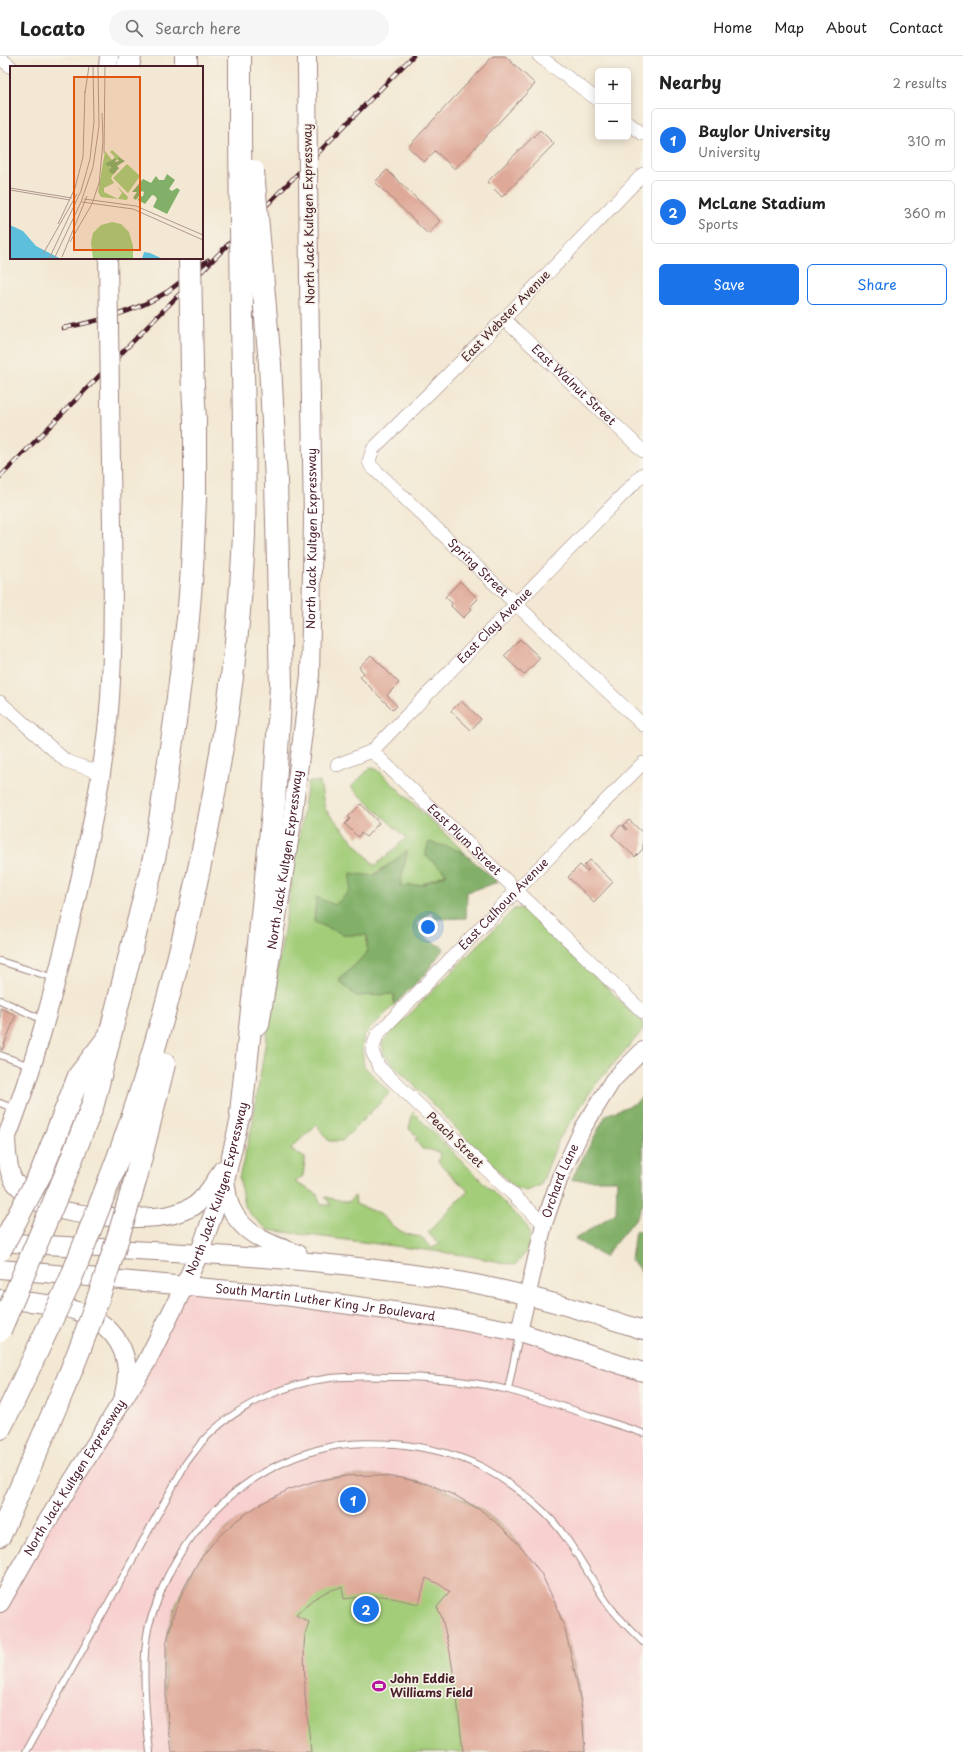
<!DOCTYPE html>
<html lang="en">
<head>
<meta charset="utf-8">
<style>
	body { margin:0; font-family:"Playpen Sans",sans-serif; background:#f6f6f6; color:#222 }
	.controls { position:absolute; right:12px; top:12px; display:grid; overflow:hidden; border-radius:6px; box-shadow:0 2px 10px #0003 }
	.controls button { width:36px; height:36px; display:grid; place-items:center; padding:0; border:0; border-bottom:1px solid #e0e0e0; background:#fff; color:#222; font:20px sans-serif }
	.you { position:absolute; left:428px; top:871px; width:14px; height:14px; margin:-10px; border:3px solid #fff; border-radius:50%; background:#1a73e8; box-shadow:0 0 0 6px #1a73e833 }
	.badge { display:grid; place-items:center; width:26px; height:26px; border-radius:50%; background:#1a73e8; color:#fff; font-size:13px; font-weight:700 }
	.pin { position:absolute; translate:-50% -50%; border:2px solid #fff; box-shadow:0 1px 4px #0006 }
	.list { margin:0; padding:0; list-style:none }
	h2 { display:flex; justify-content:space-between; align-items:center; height:52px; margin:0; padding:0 16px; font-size:17px }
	h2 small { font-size:13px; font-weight:400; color:#767676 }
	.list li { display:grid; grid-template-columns:26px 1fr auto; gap:12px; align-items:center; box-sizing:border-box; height:64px; margin:0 8px 8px; padding:0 8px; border:1px solid #e0e0e0; border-radius:6px }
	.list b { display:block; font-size:15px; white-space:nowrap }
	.list p { margin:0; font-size:13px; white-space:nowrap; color:#767676 }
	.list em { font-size:13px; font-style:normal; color:#767676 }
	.actions { display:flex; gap:8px; padding:12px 16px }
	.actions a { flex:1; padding:9px 0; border:1px solid #1a73e8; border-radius:6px; text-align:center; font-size:14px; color:#1a73e8 }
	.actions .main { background:#1a73e8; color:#fff }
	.icon { flex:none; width:22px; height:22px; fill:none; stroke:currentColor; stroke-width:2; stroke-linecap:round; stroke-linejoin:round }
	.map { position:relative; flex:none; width:643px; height:1696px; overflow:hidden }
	header { display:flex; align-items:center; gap:24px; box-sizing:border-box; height:56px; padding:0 20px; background:#fff; border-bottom:1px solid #e0e0e0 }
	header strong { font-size:19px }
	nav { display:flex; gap:22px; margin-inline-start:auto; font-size:14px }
	.search { width:280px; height:36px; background:#f6f6f6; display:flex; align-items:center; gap:10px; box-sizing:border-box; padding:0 14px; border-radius:22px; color:#767676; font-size:15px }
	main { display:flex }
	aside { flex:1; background:#fff }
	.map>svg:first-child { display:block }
</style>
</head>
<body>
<header>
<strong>Locato</strong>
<div class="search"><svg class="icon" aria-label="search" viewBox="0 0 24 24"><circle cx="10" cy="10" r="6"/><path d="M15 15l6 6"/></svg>Search here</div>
<nav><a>Home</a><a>Map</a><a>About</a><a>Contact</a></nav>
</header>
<main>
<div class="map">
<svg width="643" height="1696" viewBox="0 0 643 1696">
	<rect width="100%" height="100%" fill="#f7f3e8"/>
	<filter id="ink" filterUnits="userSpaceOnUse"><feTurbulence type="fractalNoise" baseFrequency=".025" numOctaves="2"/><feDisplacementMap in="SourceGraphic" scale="8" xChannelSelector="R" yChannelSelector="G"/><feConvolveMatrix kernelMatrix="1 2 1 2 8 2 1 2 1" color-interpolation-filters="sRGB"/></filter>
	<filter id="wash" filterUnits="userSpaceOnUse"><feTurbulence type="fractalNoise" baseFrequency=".012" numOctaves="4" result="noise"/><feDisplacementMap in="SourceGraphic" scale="16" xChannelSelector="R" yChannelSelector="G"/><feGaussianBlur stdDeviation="0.9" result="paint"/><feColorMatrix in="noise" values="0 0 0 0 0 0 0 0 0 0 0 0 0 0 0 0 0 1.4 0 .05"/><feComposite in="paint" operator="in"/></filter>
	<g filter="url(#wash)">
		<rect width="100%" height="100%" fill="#f3e8d3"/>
		<path fill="#f7d0cf" d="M185,1229L519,1276L643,1316V1696H0V1547Z"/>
		<path fill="#a3cd79" stroke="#767652" d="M370,712L377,713L466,798L449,791L447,817L421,829L400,830L407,796L350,835L335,849L316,841L346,879L367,878V897L339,924L356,940L394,938V949L364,979L362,992L364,1010L390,1037L342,1085H329L316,1069L290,1093L305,1102L303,1120L295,1126L317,1138L321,1149H331L325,1141L348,1146L355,1140L356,1148L380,1158L394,1171L406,1178L421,1181L431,1192L439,1189L428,1176L468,1135L438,1106L440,1097L431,1094L422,1093L415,1083L418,1081L409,1073L413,1056L527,1170C534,1188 527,1196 515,1209L464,1199L268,1174L249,1157L244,1148L239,1122L252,1070L308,726H320L325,753L375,810L406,782L351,731Z
			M523,852L643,966V974L595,1029L559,1083L541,1129L527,1135L515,1132L384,999L382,986L514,853Z
			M374,1419C393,1421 412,1423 430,1429C546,1466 580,1587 585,1696H172C167,1661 163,1625 166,1590C171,1545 200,1490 238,1464C247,1457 257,1452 267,1447C283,1438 299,1429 317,1425C336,1420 354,1419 374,1419Z"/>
		<path fill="#82b069" stroke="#66684a" d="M429,786L449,791L464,797L498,826L467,836L466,862L435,863L431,856L417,868L427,883L444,892L425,918L394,949V938L356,940L339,925L367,897V879H346L314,866L316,841L335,849L350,835L351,817L374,820L407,795L400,830L421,829L447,818L425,799Z
			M643,1039V1148L637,1161L604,1201L575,1183L616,1157L617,1124H571L606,1059L636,1047Z
			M643,1174V1217L631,1204L635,1175Z"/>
		<g id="blocks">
			<path fill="#dfa998" d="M493,0H505L535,28L455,113L435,95L424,106L408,91Z
				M540,74L554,88L502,141L487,126Z
				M387,114L440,165L428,178L375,126Z
				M460,525L478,543L470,551L472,553L463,562L451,550L452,547L445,541Z
				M520,583L540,602L524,619L504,600Z
				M371,599L399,627L387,639L397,650L393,654L360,621L364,617L359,611Z
				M461,645L481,663L471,674L451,655Z
				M361,748L379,767L366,781L361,777L358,781L345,768L350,763L348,761Z
				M629,764L643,777V793L635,801L612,779L621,769L626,774L627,773L623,769Z
				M590,804L613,826L594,846L568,821L580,809L586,815L589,814L584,810Z
				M0,952L16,959L2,994L0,993Z
				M374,1419L402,1422L431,1429L458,1441L482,1455L505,1474L524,1494L542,1519L555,1547L565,1573L577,1626L582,1653L585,1696H463L457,1642L450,1596L442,1562L437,1551L450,1536L439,1528L426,1522L419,1548L383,1540H369L344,1543L342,1531L328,1535L312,1544L296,1559L309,1566L305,1578L304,1590L305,1638L311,1696H172L166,1646V1589L173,1560L184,1532L198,1506L216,1483L237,1464L262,1447L288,1434L315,1425L345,1420Z"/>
		</g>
	</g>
	<g filter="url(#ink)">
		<use href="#blocks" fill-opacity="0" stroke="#9e847f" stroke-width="1"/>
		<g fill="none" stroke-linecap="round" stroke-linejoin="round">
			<defs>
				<path id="service" d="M0,905L54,922
					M0,944L43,964
					M0,999L30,1010
					M0,1047L15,1053
					M508,1334L519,1279
					M26,1696L186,1407C191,1400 196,1394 201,1387C232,1352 284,1327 331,1322C355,1319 379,1321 403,1321C439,1322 474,1325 508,1334C553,1346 598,1363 643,1377
					M150,1696C146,1662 141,1607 148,1573C150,1563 155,1553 158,1543C186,1467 250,1409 329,1391C350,1386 375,1387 396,1388C426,1391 457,1398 484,1412C506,1424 527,1440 545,1457C571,1482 587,1518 608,1548C618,1562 631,1574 643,1586"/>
				<g id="minor">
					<path d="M539,0L598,44"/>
					<path d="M0,2L11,11"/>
					<path d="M628,67L643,78"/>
					<path id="s1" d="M643,118L504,263L373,393L369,405L371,410L643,669"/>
					<path id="s2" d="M504,263L643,395"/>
					<path d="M0,646L66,705L101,717"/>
					<path id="s3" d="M372,695L643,956"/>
					<path id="s4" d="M337,709L372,695L643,418"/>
					<path id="s5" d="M544,1168L379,1011L372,995L377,979L517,834L643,707"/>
				</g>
				<g id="tertiary">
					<path id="s6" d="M519,1276L544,1168L560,1121L583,1072L613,1024L643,994"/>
				</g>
				<g id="secondary">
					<path d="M307,0V13"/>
					<path d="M108,11L109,0"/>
					<path id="s7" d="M260,969L291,772L310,619L313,463L309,225"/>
					<path d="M6,1084C7,1097 7,1114 14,1125C19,1132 30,1141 37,1145C63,1161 145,1166 174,1158C180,1156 188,1153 194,1150C204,1143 216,1125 222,1114"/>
					<path d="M0,1098C33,1018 55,932 75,847C90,780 105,711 110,642C115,564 112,486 111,408"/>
					<path d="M225,1125C227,1134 227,1144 231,1152C243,1179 272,1189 298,1198"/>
					<path d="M0,1186C159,1197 319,1199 476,1228C533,1239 588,1256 643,1274"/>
					<path id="s8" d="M0,1213L263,1237L451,1263L519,1276L643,1316"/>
					<path d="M0,1243C43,1248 101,1247 122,1293C128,1307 128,1323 124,1338"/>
					<path id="s9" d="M0,1547L40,1477L146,1307L177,1245L199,1198L225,1125L244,1045"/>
				</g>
				<path id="motorway" d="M186,0V11
					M240,0V80
					M128,11L130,0
					M241,1057L274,746L281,629L276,425L270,308L264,240
					M41,1117L79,1020L105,986
					M65,1120L93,1048L155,798L175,665L188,563L192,513L195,442V364L192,313
					M110,1123C145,1033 170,942 191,849C219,727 239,603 244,478C246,407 243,334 242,262
					M135,1125L164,1008
					M0,1372L14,1344
					M0,1479L57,1348"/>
			</defs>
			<use href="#service" stroke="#9e847f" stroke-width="8"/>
			<use href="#minor" stroke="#9e847f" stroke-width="14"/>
			<use href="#tertiary" stroke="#9e847f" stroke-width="18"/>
			<use href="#secondary" stroke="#9e847f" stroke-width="20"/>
			<use href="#motorway" stroke="#9e847f" stroke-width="24"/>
			<use href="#service" stroke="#fff" stroke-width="6"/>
			<use href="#minor" stroke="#fff" stroke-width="13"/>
			<use href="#tertiary" stroke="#fff" stroke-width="16"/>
			<use href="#secondary" stroke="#fff" stroke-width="18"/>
			<use href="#motorway" stroke="#fff" stroke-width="22"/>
			<defs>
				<path id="rail" d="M63,272C99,265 135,256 167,236C181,226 194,214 208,204
					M0,421L413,0"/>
			</defs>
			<use href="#rail" stroke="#4a1f2b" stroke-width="4.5"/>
			<use href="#rail" stroke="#f7f3e8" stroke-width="3" stroke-dasharray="9" stroke-linecap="butt"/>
			<defs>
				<path id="secondary-bridge" d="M307,13L309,225
					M108,202L111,408"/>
				<path id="motorway-bridge" d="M240,80L242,262
					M253,115L264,240
					M190,202L192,313
					M0,1194L41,1117
					M0,1274L65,1120
					M14,1344L70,1225L110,1123
					M57,1348C89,1276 113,1200 135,1125"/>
			</defs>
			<use href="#secondary-bridge" stroke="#9e847f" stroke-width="20" stroke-linecap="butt"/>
			<use href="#motorway-bridge" stroke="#9e847f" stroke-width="24" stroke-linecap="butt"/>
			<use href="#secondary-bridge" stroke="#fff" stroke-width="18"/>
			<use href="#motorway-bridge" stroke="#fff" stroke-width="22"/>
		</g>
	</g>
	<defs>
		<symbol id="stadium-bare" viewBox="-9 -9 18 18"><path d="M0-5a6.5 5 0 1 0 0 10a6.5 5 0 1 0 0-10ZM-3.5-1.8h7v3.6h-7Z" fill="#b5179e" stroke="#f7f3e8" stroke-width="2.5" paint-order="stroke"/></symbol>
	</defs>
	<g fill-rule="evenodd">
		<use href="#stadium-bare" x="369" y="1620" width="20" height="20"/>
	</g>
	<g text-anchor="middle" stroke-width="3.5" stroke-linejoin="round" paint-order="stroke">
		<g font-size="12" fill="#4a1f2b" stroke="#f7f3e8">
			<text transform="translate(309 158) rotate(-91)" y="4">North Jack Kultgen Expressway</text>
			<text transform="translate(506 260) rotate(-46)" y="4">East Webster Avenue</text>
			<text dy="4" stroke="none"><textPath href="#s2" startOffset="96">East Walnut Street</textPath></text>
			<text dy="4" stroke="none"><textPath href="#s7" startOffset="490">North Jack Kultgen Expressway</textPath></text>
			<text dy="4" stroke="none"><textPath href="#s1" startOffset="551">Spring Street</textPath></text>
			<text dy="4" stroke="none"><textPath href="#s4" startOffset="213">East Clay Avenue</textPath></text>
			<text dy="4" stroke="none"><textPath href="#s3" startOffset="128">East Plum Street</textPath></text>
			<text dy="4" stroke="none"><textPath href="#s7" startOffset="167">North Jack Kultgen Expressway</textPath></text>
			<text dy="4" stroke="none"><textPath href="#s5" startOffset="444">East Calhoun Avenue</textPath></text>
			<text transform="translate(455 1084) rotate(44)" y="4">Peach Street</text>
			<text dy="4" stroke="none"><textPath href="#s6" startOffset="157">Orchard Lane</textPath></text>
			<text dy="4" stroke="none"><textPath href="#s9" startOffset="470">North Jack Kultgen Expressway</textPath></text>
			<text dy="4" stroke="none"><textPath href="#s8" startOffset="327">South Martin Luther King Jr Boulevard</textPath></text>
			<text dy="4" stroke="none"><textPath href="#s9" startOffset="146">North Jack Kultgen Expressway</textPath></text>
		</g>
		<g font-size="12" font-weight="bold" fill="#4a1f2b" stroke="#f7f3e8" text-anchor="start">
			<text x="390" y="1627">John Eddie<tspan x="390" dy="14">Williams Field</tspan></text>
		</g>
	</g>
	<g transform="translate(10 10)">
		<rect width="193" height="193" fill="#f3e8d3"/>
		<path d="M102,84L112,93L97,97L104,107L101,112L104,117L94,122V126L108,133L112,127L106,119L118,131L117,134L91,131L88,126L95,85L102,94L105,91L100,86ZM117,98L130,110L118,127L103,112ZM102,156L111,158L119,166L123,180V193H83L81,176L83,167L91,159Z" fill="#a3cd79"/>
		<path d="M108,91L115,95L107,100L109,102L104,108L100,107L99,105L101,101L96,99V97L106,92L105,96L109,95ZM157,108L165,114L159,123L162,125L167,122L170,124L157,148L143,141L147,133L145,130L142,129L135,138L128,134L129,131L133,130L134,126L132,125L126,134L123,132L127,126H122L133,113L141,117L146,110L149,114H154Z" fill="#82b069"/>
		<path d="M0,159L13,165L26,180L51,193H0ZM134,186L140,187L153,193H132Z" fill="#5ebfdc"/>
		<path fill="none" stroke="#af9890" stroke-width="1" d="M75,27L79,0M94,87L95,0M89,119L93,75L92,47M0,122L62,132M0,124L60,134M74,133L126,140L193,169M72,136L123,143L193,174M48,158L65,122L73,91L75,25M60,176L82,138L89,117M33,188L67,128M52,191L77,130M39,193L71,125L80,93L84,56L83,0M44,193L71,136L83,101L89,60L88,0"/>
		<path fill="#e0560e" fill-opacity="0.15" stroke="#e0560e" stroke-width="2" d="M64,11H130V184H64Z"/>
		<rect width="193" height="193" fill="none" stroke="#4a1f2b" stroke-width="2"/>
	</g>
</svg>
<div class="controls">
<button>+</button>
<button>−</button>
</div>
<div class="you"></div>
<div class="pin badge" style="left:353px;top:1444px">1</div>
<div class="pin badge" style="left:366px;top:1553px">2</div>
</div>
<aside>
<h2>Nearby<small>2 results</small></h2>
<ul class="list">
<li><span class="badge">1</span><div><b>Baylor University</b><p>University</p></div><em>310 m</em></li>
<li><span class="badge">2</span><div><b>McLane Stadium</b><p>Sports</p></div><em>360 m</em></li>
</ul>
<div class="actions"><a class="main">Save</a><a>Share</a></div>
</aside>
</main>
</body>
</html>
